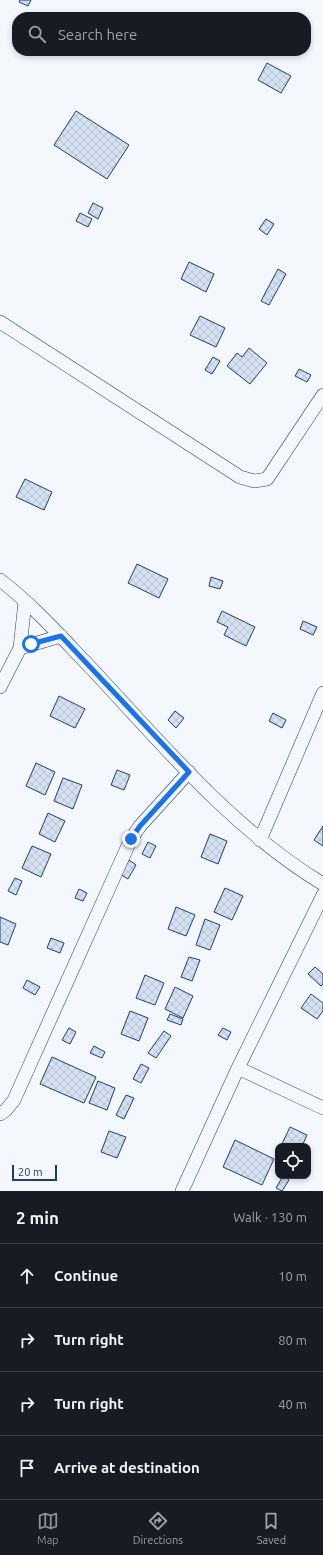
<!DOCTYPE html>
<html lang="en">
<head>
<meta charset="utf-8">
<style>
	body { margin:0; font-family:Ubuntu,sans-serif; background:#20242c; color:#f1f3f6 }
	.controls { position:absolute; right:12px; bottom:12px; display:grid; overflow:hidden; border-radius:8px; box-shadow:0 2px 6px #0003 }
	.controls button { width:36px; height:36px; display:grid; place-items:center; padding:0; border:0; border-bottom:1px solid #363941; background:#171b24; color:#f1f3f6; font:20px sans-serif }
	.scale { position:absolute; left:12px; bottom:10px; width:45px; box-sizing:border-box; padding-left:4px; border:2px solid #1d3f73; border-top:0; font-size:11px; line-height:14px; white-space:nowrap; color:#1d3f73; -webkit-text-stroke:3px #f4f7fb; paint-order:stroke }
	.stop { position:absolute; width:12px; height:12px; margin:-9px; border:3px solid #1a73e8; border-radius:50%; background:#fff }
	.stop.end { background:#1a73e8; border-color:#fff; box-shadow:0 1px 4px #0008 }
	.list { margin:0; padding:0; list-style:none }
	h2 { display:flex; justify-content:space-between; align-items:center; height:52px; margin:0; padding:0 16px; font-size:17px }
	h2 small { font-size:13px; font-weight:400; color:#9ea1a6 }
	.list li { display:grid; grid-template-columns:26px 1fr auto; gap:12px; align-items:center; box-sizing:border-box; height:64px; padding:0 16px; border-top:1px solid #363941 }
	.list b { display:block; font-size:15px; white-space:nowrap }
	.list em { font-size:13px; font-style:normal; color:#9ea1a6 }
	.icon { flex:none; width:22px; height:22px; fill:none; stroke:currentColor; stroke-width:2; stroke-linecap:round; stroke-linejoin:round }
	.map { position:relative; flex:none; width:323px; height:1191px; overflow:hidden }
	.search { position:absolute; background:#171b24; box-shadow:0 2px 6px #0003; left:12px; right:12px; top:12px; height:44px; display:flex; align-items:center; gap:10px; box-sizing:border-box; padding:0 14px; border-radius:16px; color:#9ea1a6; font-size:15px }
	.sheet { height:308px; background:#171b24 }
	nav { display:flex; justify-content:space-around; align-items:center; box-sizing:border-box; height:56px; border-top:1px solid #363941; background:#171b24; font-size:11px; color:#9ea1a6 }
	nav a { display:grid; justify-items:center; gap:2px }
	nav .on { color:#8c9099 }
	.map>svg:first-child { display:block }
</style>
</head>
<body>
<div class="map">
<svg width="323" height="1191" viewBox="0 0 323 1191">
	<defs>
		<pattern id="building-cross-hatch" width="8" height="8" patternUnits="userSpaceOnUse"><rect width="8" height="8" fill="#d5e0f0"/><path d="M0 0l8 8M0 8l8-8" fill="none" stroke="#b6c1d1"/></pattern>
	</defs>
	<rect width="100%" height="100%" fill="#f4f7fb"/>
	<path fill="url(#building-cross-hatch)" stroke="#1d3f73" d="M20,0H31L28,6L19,2Z
		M267,63L291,76L281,93L258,80Z
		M76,111L129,145L107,179L54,145Z
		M93,203L103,208L98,219L88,213Z
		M80,213L92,219L88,227L76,221Z
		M266,219L274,224L267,235L259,229Z
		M189,262L214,274L206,292L181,279Z
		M278,269L286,274L269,305L261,301Z
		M200,316L225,328L216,347L190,335Z
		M249,348L267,363L250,384L227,366L237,353L242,357Z
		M213,357L220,361L212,374L205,370Z
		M299,369L311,375L307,382L295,376Z
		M25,479L52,492L44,510L16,497Z
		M137,564L168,579L159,598L128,583Z
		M211,577L223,581L220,589L209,586Z
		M222,611L255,627L246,646L224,635L228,627L217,622Z
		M303,621L317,627L313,635L300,629Z
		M59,696L85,709L75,728L50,716Z
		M175,711L184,718L176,728L168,720Z
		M273,713L286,720L282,728L269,721Z
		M36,763L55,772L45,795L26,786Z
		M117,770L130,775L124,790L111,785Z
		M63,778L82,785L73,809L54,801Z
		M48,813L65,821L55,842L39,834Z
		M323,826V846L314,840Z
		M210,834L227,841L218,864L201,857Z
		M148,842L156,846L150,858L142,854Z
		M32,846L51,854L41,877L22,868Z
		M129,860L136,865L128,879L120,874Z
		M15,878L22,881L16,895L8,891Z
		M225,888L243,896L232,920L214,912Z
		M79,889L87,893L83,901L75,898Z
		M176,907L195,915L186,936L168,929Z
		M0,917L16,924L8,945L0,942Z
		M205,919L220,925L210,950L196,945Z
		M51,938L64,943L60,953L47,948Z
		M189,957L200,960L192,981L181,977Z
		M315,967L323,974V984L321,986L308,974Z
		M145,975L164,983L155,1005L136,998Z
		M27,980L40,987L35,995L23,988Z
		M175,987L193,996L183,1018L165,1009Z
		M311,994L323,1003V1011L317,1019L301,1008Z
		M130,1011L148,1018L139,1041L121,1034Z
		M170,1014L183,1019L181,1025L167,1020Z
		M69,1028L76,1032L70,1044L62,1040Z
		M223,1028L231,1032L227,1040L218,1035Z
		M164,1031L171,1036L156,1058L148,1053Z
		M94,1046L105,1052L102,1058L90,1053Z
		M52,1057L96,1077L84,1103L40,1084Z
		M141,1064L149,1068L141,1083L133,1079Z
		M98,1081L115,1088L107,1110L89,1103Z
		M126,1095L134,1098L124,1119L116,1115Z
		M290,1127L307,1135L302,1146H281Z
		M109,1131L126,1137L117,1158L101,1152Z
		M235,1140L274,1159L262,1185L223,1167Z
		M283,1176L289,1180L282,1191L276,1188Z"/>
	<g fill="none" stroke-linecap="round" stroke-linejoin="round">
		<defs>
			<path id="minor" d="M0,322L240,477L254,481L267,479L323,395
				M0,580C34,606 62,638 91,668C163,745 232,829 323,884
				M20,648L25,601
				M0,687L20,648L61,636
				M260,840L323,693
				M238,1068L323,1108
				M0,1114L6,1110L14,1100L131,839L140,826L189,772
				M182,1191L238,1068L323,895"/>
		</defs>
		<use href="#minor" stroke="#1d3f73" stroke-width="14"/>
		<use href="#minor" stroke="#f4f7fb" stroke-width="13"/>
	</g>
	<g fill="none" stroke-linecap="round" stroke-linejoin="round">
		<path stroke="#1a73e8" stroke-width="5" d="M31,644L61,636L189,772L140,826L131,839"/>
	</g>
</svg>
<div class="controls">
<button><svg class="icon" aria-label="locate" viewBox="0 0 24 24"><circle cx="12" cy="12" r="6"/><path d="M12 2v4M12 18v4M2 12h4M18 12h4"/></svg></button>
</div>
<div class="scale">20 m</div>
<div class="stop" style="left:31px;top:644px"></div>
<div class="stop end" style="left:131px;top:839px"></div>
<div class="search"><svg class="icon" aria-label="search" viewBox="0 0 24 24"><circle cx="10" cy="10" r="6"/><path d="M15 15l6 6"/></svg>Search here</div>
</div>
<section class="sheet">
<h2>2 min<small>Walk · 130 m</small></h2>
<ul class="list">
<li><svg class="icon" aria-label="ahead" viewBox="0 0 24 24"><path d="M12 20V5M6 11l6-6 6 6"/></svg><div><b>Continue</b></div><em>10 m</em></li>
<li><svg class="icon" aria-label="right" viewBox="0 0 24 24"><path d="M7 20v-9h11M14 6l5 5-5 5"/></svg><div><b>Turn right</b></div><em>80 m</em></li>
<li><svg class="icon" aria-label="right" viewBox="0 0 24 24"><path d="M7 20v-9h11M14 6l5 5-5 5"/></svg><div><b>Turn right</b></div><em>40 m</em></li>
<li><svg class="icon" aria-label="arrive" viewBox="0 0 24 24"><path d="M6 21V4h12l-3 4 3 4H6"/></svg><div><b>Arrive at destination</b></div></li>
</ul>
</section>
<nav>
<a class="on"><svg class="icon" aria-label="map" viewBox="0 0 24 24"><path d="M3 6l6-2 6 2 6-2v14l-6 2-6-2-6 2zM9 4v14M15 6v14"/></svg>Map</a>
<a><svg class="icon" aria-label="directions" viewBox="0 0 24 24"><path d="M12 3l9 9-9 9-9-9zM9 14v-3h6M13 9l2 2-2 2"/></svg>Directions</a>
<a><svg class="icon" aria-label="saved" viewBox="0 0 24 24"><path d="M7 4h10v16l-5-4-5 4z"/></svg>Saved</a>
</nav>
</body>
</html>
